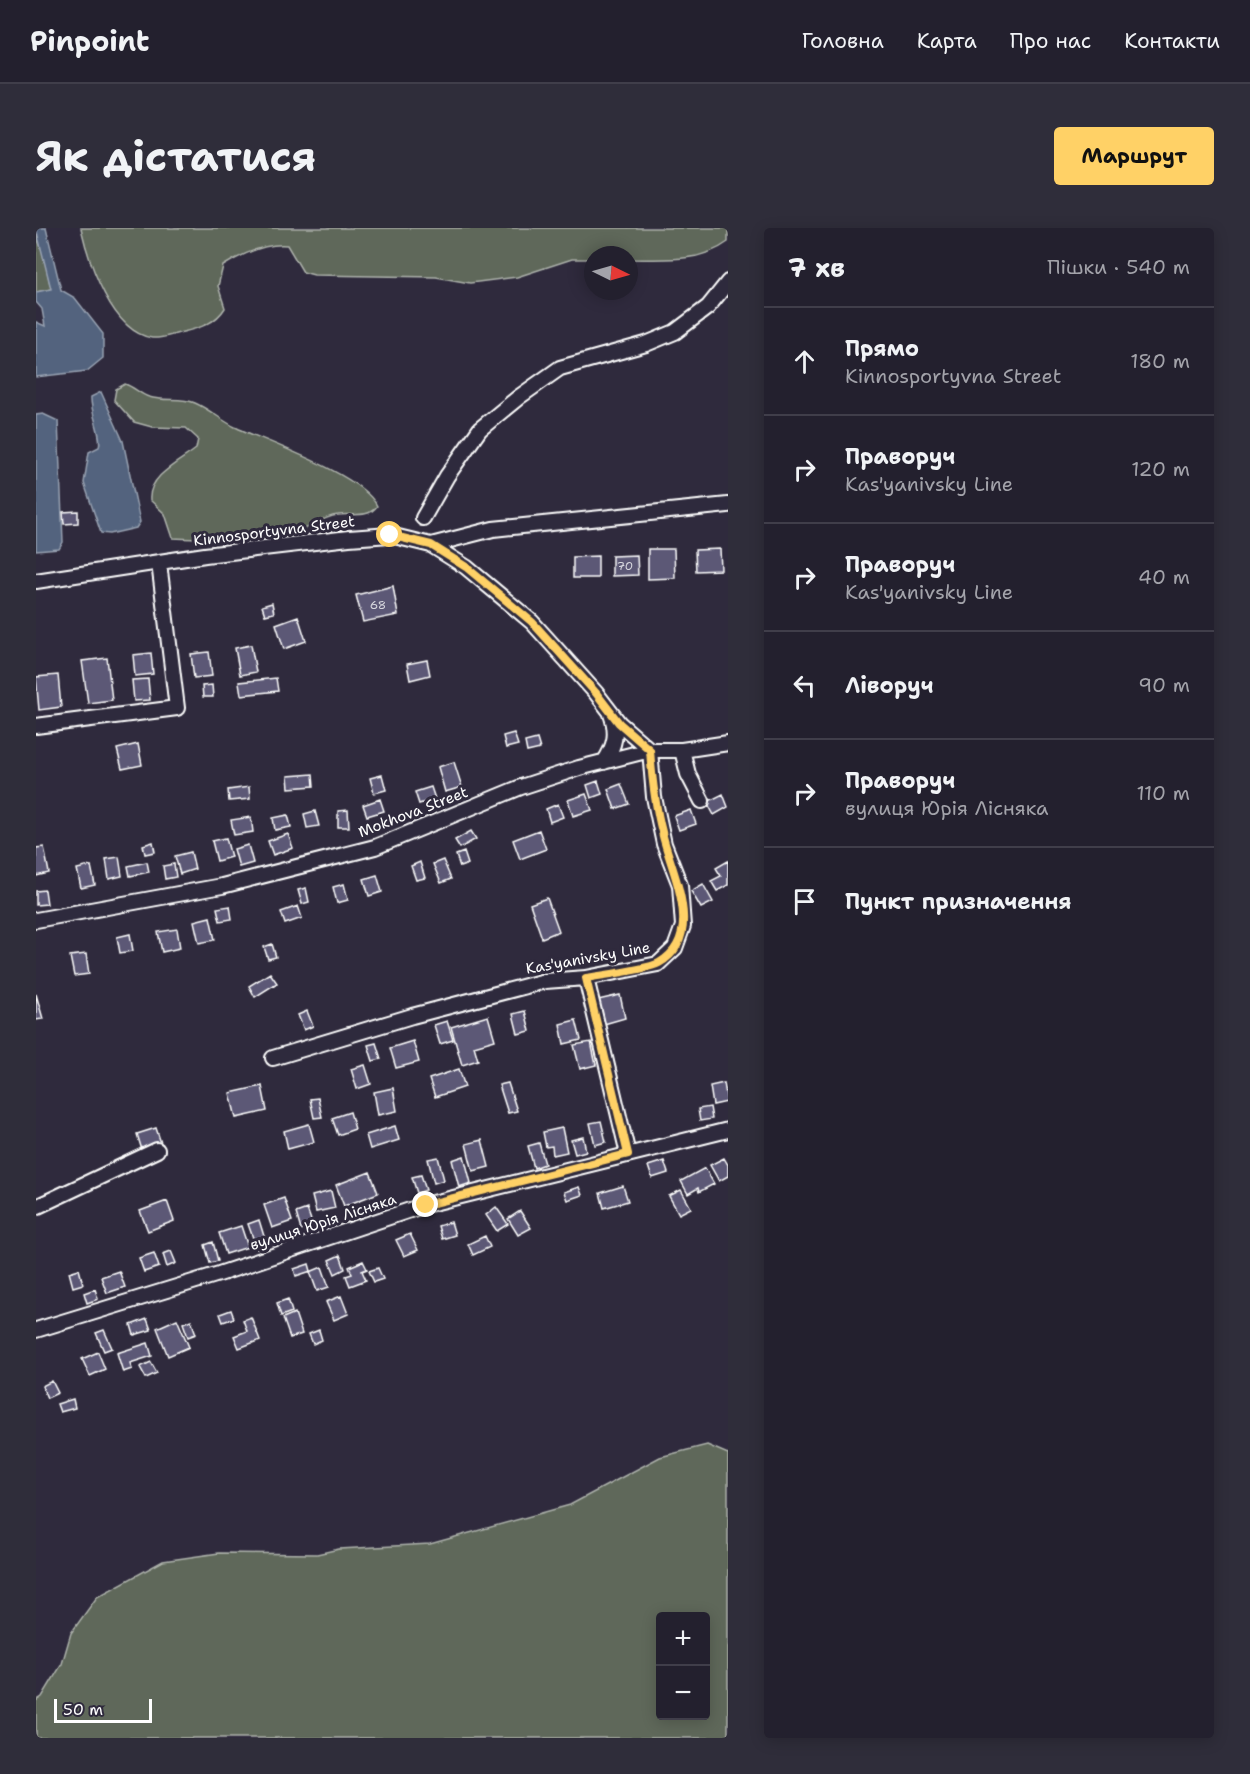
<!DOCTYPE html>
<html lang="uk">
<head>
<meta charset="utf-8">
<style>
	body { margin:0; font-family:"Shantell Sans",sans-serif; background:#2f2d3a; color:#f1f3f6 }
	.controls { position:absolute; right:18px; bottom:18px; display:grid; overflow:hidden; border-radius:6px; box-shadow:0 3px 15px #0003 }
	.controls button { width:54px; height:54px; display:grid; place-items:center; padding:0; border:0; border-bottom:2px solid #403e4a; background:#23202e; color:#f1f3f6; font:30px sans-serif }
	.compass { position:absolute; left:548px; top:18px; width:54px; height:54px; border-radius:50%; background:#23202e; box-shadow:0 3px 15px #0003; rotate:95deg }
	.scale { position:absolute; left:18px; bottom:15px; width:98px; box-sizing:border-box; padding-left:6px; border:3px solid #fff; border-top:0; font-size:16px; line-height:21px; white-space:nowrap; color:#fff; -webkit-text-stroke:4px #2f2a3d; paint-order:stroke }
	.stop { position:absolute; width:18px; height:18px; margin:-14px; border:4px solid #ffd166; border-radius:50%; background:#fff }
	.stop.end { background:#ffd166; border-color:#fff; box-shadow:0 2px 6px #0008 }
	.list { margin:0; padding:0; list-style:none }
	h2 { display:flex; justify-content:space-between; align-items:center; height:78px; margin:0; padding:0 24px; font-size:26px }
	h2 small { font-size:20px; font-weight:400; color:#a3a3aa }
	.list li { display:grid; grid-template-columns:39px 1fr auto; gap:18px; align-items:center; box-sizing:border-box; height:108px; padding:0 24px; border-top:2px solid #403e4a }
	.list b { display:block; font-size:22px; white-space:nowrap }
	.list p { margin:0; font-size:20px; white-space:nowrap; color:#a3a3aa }
	.list em { font-size:20px; font-style:normal; color:#a3a3aa }
	.icon { flex:none; width:33px; height:33px; fill:none; stroke:currentColor; stroke-width:2; stroke-linecap:round; stroke-linejoin:round }
	.map { position:relative; flex:none; width:692px; height:1510px; overflow:hidden; border-radius:6px }
	header { display:flex; align-items:center; gap:36px; box-sizing:border-box; height:84px; padding:0 30px; background:#23202e; border-bottom:2px solid #403e4a }
	header strong { font-size:28px }
	nav { display:flex; gap:33px; margin-inline-start:auto; font-size:21px }
	.intro { display:flex; align-items:center; justify-content:space-between; box-sizing:border-box; height:144px; padding:0 36px }
	h1 { margin:0; font-size:42px }
	.button { padding:15px 27px; border-radius:6px; background:#ffd166; color:#111; font-size:21px; font-weight:700 }
	main { display:flex; gap:36px; padding:0 36px }
	aside { flex:1; background:#23202e; border-radius:6px; box-shadow:0 3px 15px #0003 }
	.map>svg:first-child { display:block }
</style>
</head>
<body>
<header>
<strong>Pinpoint</strong>
<nav><a>Головна</a><a>Карта</a><a>Про нас</a><a>Контакти</a></nav>
</header>
<div class="intro"><h1>Як дістатися</h1><a class="button">Маршрут</a></div>
<main>
<div class="map">
<svg width="692" height="1510" viewBox="0 0 692 1510">
	<rect width="100%" height="100%" fill="#2f2a3d"/>
	<filter id="ink" filterUnits="userSpaceOnUse"><feTurbulence type="fractalNoise" baseFrequency=".0167" numOctaves="2"/><feDisplacementMap in="SourceGraphic" scale="12" xChannelSelector="R" yChannelSelector="G"/><feConvolveMatrix kernelMatrix="1 2 1 2 8 2 1 2 1" color-interpolation-filters="sRGB"/></filter>
	<g filter="url(#ink)">
		<path fill="#5e675a" stroke="#aeb3ac" stroke-width="1.5" fill-rule="evenodd" d="M45,0H692V14C664,35 627,31 593,31V27H557V31H536L481,49L434,55L400,49L278,47L267,44L251,17C228,15 206,26 187,38L182,58L189,80C180,95 164,100 147,104C138,106 125,111 116,110C76,104 53,35 45,0Z
			M0,7L8,27L15,61L0,64Z
			M89,156C98,159 105,167 113,169C128,174 145,169 159,175C173,181 185,192 199,199C231,214 327,247 341,278C332,291 316,285 302,287C283,289 267,306 247,309C212,316 173,311 137,310L129,286L114,272C112,248 143,234 160,221L162,211L150,200L116,199L98,194L78,172L80,161Z
			M671,1217L692,1226V1510H0V1473L6,1469L26,1436L35,1405L61,1369L127,1333L183,1325L281,1326L303,1321L394,1316L534,1277L624,1229ZM624,1388H670V1488H624Z"/>
		<path fill="#53647e" stroke="#98a2b2" stroke-width="1.5" d="M0,0H10L25,62L39,70L67,106V130L51,143L0,149V94L9,98L6,81L0,74V64L15,61Z
			M65,164L87,213L104,294L100,300L74,306L65,305L48,255L53,224L63,219C67,209 54,184 55,169Z
			M7,186L22,193L27,314L23,321L0,323V187Z"/>
		<path fill="#5c5976" stroke="#fff" stroke-width="1.5" d="M42,283V295L28,296L27,284Z
			M612,321H638L639,350L612,351Z
			M684,321L685,342L660,343L659,322Z
			M601,327L602,347L576,348V328Z
			M562,328V350H537V329Z
			M357,358L362,387L327,394L320,367Z
			M236,375L238,385L229,387L226,378Z
			M262,388L270,413L248,421L240,396Z
			M215,417L220,444L204,447L199,420Z
			M173,424L176,448L158,450L155,426Z
			M115,425L117,446L99,448L97,427Z
			M71,430L76,472L52,475L46,433Z
			M391,432L394,447L374,452L371,436Z
			M22,447L25,479L3,482L0,449Z
			M240,450L242,463L205,467L203,454Z
			M112,451L114,472L98,473L96,452Z
			M176,457L177,469H167L166,458Z
			M478,505L482,517L470,520L467,508Z
			M501,511L504,521L491,524L489,514Z
			M102,516L106,537L86,541L81,521Z
			M418,534L426,559L409,564L402,539Z
			M277,546L278,558L253,560L252,548Z
			M346,547L350,562L338,565L334,550Z
			M562,553L566,566L555,570L551,557Z
			M585,556L593,576L579,581L572,561Z
			M213,559L214,571L193,573L192,562Z
			M395,559L399,571L383,576L379,564Z
			M550,566L556,582L537,588L532,572Z
			M687,566L692,579L678,587L671,574Z
			M344,571L348,583L331,588L327,577Z
			M522,576L527,589L514,594L510,581Z
			M312,582L313,599H302V583Z
			M655,582L660,596L643,602L638,588Z
			M279,583L283,598L271,600L268,586Z
			M252,587L255,599L239,602L237,590Z
			M215,589L217,604L198,607L195,592Z
			M503,602L510,621L484,631L477,612Z
			M435,603L440,611L424,620L419,612Z
			M252,606L257,620L237,627L232,613Z
			M190,610L195,629L181,633L176,613Z
			M117,614L119,624L109,626L107,617Z
			M212,617L217,635L203,639L198,621Z
			M8,619L13,645L0,648V620Z
			M155,624L159,641L144,646L139,628Z
			M428,624L432,636L424,639L420,627Z
			M83,629L86,648L73,651L70,631Z
			M407,632L415,651L405,655L397,636Z
			M692,633V657L681,663L675,653L685,648L680,640Z
			M111,634L113,644L94,648L92,638Z
			M384,634L389,650L380,652L375,638Z
			M138,636L140,649L129,651L127,638Z
			M55,638L59,657L45,660L41,641Z
			M341,647L346,664L333,668L328,651Z
			M308,656L312,672L301,675L297,659Z
			M667,656L677,674L665,680L655,663Z
			M270,660L273,674L266,676L262,662Z
			M9,662L11,676L0,677V663Z
			M511,670L523,703L506,710L494,676Z
			M194,678L196,691L184,693L181,680Z
			M262,678L266,690L249,696L245,684Z
			M174,689L179,712L163,715L158,693Z
			M141,701L144,720L126,724L122,704Z
			M94,706L97,723L84,725L81,709Z
			M236,716L240,729L232,731L228,719Z
			M50,726L53,746L38,748L34,728Z
			M234,745L241,755L219,769L213,758Z
			M0,766L7,791L0,792Z
			M584,767L589,790L568,796L562,772Z
			M271,783L277,798L268,802L262,787Z
			M489,783L494,803L482,806L477,786Z
			M452,788L459,812L438,818L442,832L426,837L415,799Z
			M540,792L545,812L528,816L524,796Z
			M411,793L417,812L404,816L398,797Z
			M377,813L383,834L360,840L354,820Z
			M555,814L560,837L544,841L538,817Z
			M340,815L345,831L337,833L332,817Z
			M329,837L335,856L321,861L315,841Z
			M423,841L429,859L399,869L393,851Z
			M472,855L481,883L472,885L463,857Z
			M688,855L691,874L677,877L674,858Z
			M226,858L231,883L200,890L194,865Z
			M357,860L361,883L342,887L338,864Z
			M282,870L286,889L278,890L274,871Z
			M674,879L676,891L664,893L662,881Z
			M314,884L319,901L302,907L296,890Z
			M565,893L570,914L559,917L554,895Z
			M273,896L278,914L252,921L248,903Z
			M359,898L363,912L334,921L330,907Z
			M120,900L125,915L106,922L101,906Z
			M526,900L531,924L517,927L516,918L510,919L507,904Z
			M547,909L550,923L539,926L535,912Z
			M446,912L453,939L437,943L430,916Z
			M503,915L509,936L498,940L492,918Z
			M428,928L435,955L423,959L416,932Z
			M402,929L408,952L398,955L392,931Z
			M688,930L692,937V948L683,953L674,937Z
			M628,933L632,945L616,950L612,938Z
			M669,940L678,956L663,964L662,960L652,966L645,953Z
			M334,944L342,965L308,978L300,957Z
			M385,947L390,962L381,965L376,949Z
			M587,958L592,973L568,980L564,965Z
			M543,959L546,967L531,972L528,964Z
			M645,962L655,980L643,986L633,968Z
			M295,963L299,980L280,984L276,968Z
			M248,970L256,993L236,1000L228,977Z
			M131,973L138,993L112,1003L104,983Z
			M460,979L472,996L461,1003L450,987Z
			M271,981L277,998L265,1002L260,985Z
			M484,983L495,1000L482,1007L472,991Z
			M223,992L231,1018L221,1021L212,996Z
			M415,994L419,1007L406,1011L402,998Z
			M205,998L212,1019L190,1026L183,1005Z
			M374,1006L382,1022L368,1028L360,1012Z
			M449,1008L454,1019L437,1027L432,1016Z
			M177,1014L182,1033L174,1035L169,1017Z
			M135,1023L140,1035L131,1039L127,1026Z
			M118,1025L123,1039L108,1044L103,1030Z
			M304,1027L309,1041L299,1046L293,1032Z
			M327,1033L331,1041L326,1043L330,1052L314,1058L310,1048L316,1046L313,1039Z
			M273,1036L275,1043L260,1048L258,1041Z
			M286,1039L293,1059L281,1063L274,1044Z
			M342,1040L347,1051L338,1054L333,1043Z
			M43,1041L47,1056L37,1059L33,1044Z
			M83,1043L89,1059L71,1065L65,1049Z
			M59,1061L62,1071L51,1075L48,1065Z
			M305,1068L312,1086L298,1092L290,1074Z
			M252,1071L256,1084L245,1088L241,1075Z
			M195,1082L198,1090L187,1094L184,1086Z
			M259,1085L266,1106L254,1110L247,1090Z
			M215,1089L224,1112L203,1120L198,1108L211,1103L207,1092Z
			M111,1091L115,1102L98,1107L95,1097Z
			M141,1091L153,1119L132,1128L121,1100Z
			M155,1092L160,1106L152,1109L147,1095Z
			M68,1102L76,1120L68,1123L60,1105Z
			M283,1102L286,1112L277,1116L273,1106Z
			M112,1115L116,1128L94,1135L96,1141L87,1144L81,1125Z
			M62,1124L69,1141L54,1148L46,1131Z
			M115,1134L121,1145L110,1150L104,1139Z
			M16,1153L22,1165L11,1170L6,1158Z
			M37,1171L39,1180L24,1184L21,1176Z"/>
		<g fill="none" stroke-linecap="round" stroke-linejoin="round">
			<defs>
				<path id="minor" d="M387,290L411,248L444,201L483,169L524,140L610,116L639,104L672,79L692,54
					M395,317L457,301L692,277
					M0,353L169,327L313,310L354,307L395,317L430,339L496,394L560,465L583,495L614,522L618,569L628,616L644,657L647,698L639,720L622,736L550,750L509,753L376,788L237,830
					M0,498L141,480L123,335
					M646,522L652,546L666,573
					M568,534C579,518 582,505 575,486
					M0,692L186,658L339,619L485,559L543,540L614,522H646L692,515
					M550,750L592,926
					M0,979L121,922
					M0,1102L183,1046L389,977L692,902"/>
			</defs>
			<use href="#minor" stroke="#fff" stroke-width="18"/>
			<use href="#minor" stroke="#2f2a3d" stroke-width="14"/>
		</g>
	</g>
	<g fill="none" stroke-linecap="round" stroke-linejoin="round" filter="url(#ink)">
		<path stroke="#ffd166" stroke-width="8" d="M354,307L395,317L430,339L496,394L560,465L583,495L614,522C616,550 619,577 626,604C634,642 671,708 623,735C610,742 567,747 550,750L592,926L390,977"/>
	</g>
	<g text-anchor="middle" stroke-width="6" stroke-linejoin="round" paint-order="stroke">
		<g font-size="12" fill="#d6d6dd">
			<text x="589" y="342">70</text>
			<text x="342" y="381">68</text>
		</g>
		<g font-size="15" fill="#fff" stroke="#2f2a3d">
			<text transform="translate(238 303) rotate(-7)" y="5">Kinnosportyvna Street</text>
			<text transform="translate(377 584) rotate(-21)" y="5">Mokhova Street</text>
			<text transform="translate(552 730) rotate(-10)" y="5">Kas'yanivsky Line</text>
			<text transform="translate(287 994) rotate(-18)" y="5">вулиця Юрія Лісняка</text>
		</g>
	</g>
</svg>
<div class="controls">
<button>+</button>
<button>−</button>
</div>
<svg class="compass" viewBox="-18 -18 36 36"><path d="M0-13l5 13h-10z" fill="#e53935"/><path d="M0 13l5-13h-10z" fill="#a3a3aa"/></svg>
<div class="scale">50 m</div>
<div class="stop" style="left:354px;top:307px"></div>
<div class="stop end" style="left:390px;top:977px"></div>
</div>
<aside>
<h2>7 хв<small>Пішки · 540 m</small></h2>
<ul class="list">
<li><svg class="icon" aria-label="ahead" viewBox="0 0 24 24"><path d="M12 20V5M6 11l6-6 6 6"/></svg><div><b>Прямо</b><p>Kinnosportyvna Street</p></div><em>180 m</em></li>
<li><svg class="icon" aria-label="right" viewBox="0 0 24 24"><path d="M7 20v-9h11M14 6l5 5-5 5"/></svg><div><b>Праворуч</b><p>Kas'yanivsky Line</p></div><em>120 m</em></li>
<li><svg class="icon" aria-label="right" viewBox="0 0 24 24"><path d="M7 20v-9h11M14 6l5 5-5 5"/></svg><div><b>Праворуч</b><p>Kas'yanivsky Line</p></div><em>40 m</em></li>
<li><svg class="icon" aria-label="left" viewBox="0 0 24 24"><path d="M17 20v-9H6M10 6l-5 5 5 5"/></svg><div><b>Ліворуч</b></div><em>90 m</em></li>
<li><svg class="icon" aria-label="right" viewBox="0 0 24 24"><path d="M7 20v-9h11M14 6l5 5-5 5"/></svg><div><b>Праворуч</b><p>вулиця Юрія Лісняка</p></div><em>110 m</em></li>
<li><svg class="icon" aria-label="arrive" viewBox="0 0 24 24"><path d="M6 21V4h12l-3 4 3 4H6"/></svg><div><b>Пункт призначення</b></div></li>
</ul>
</aside>
</main>
</body>
</html>
